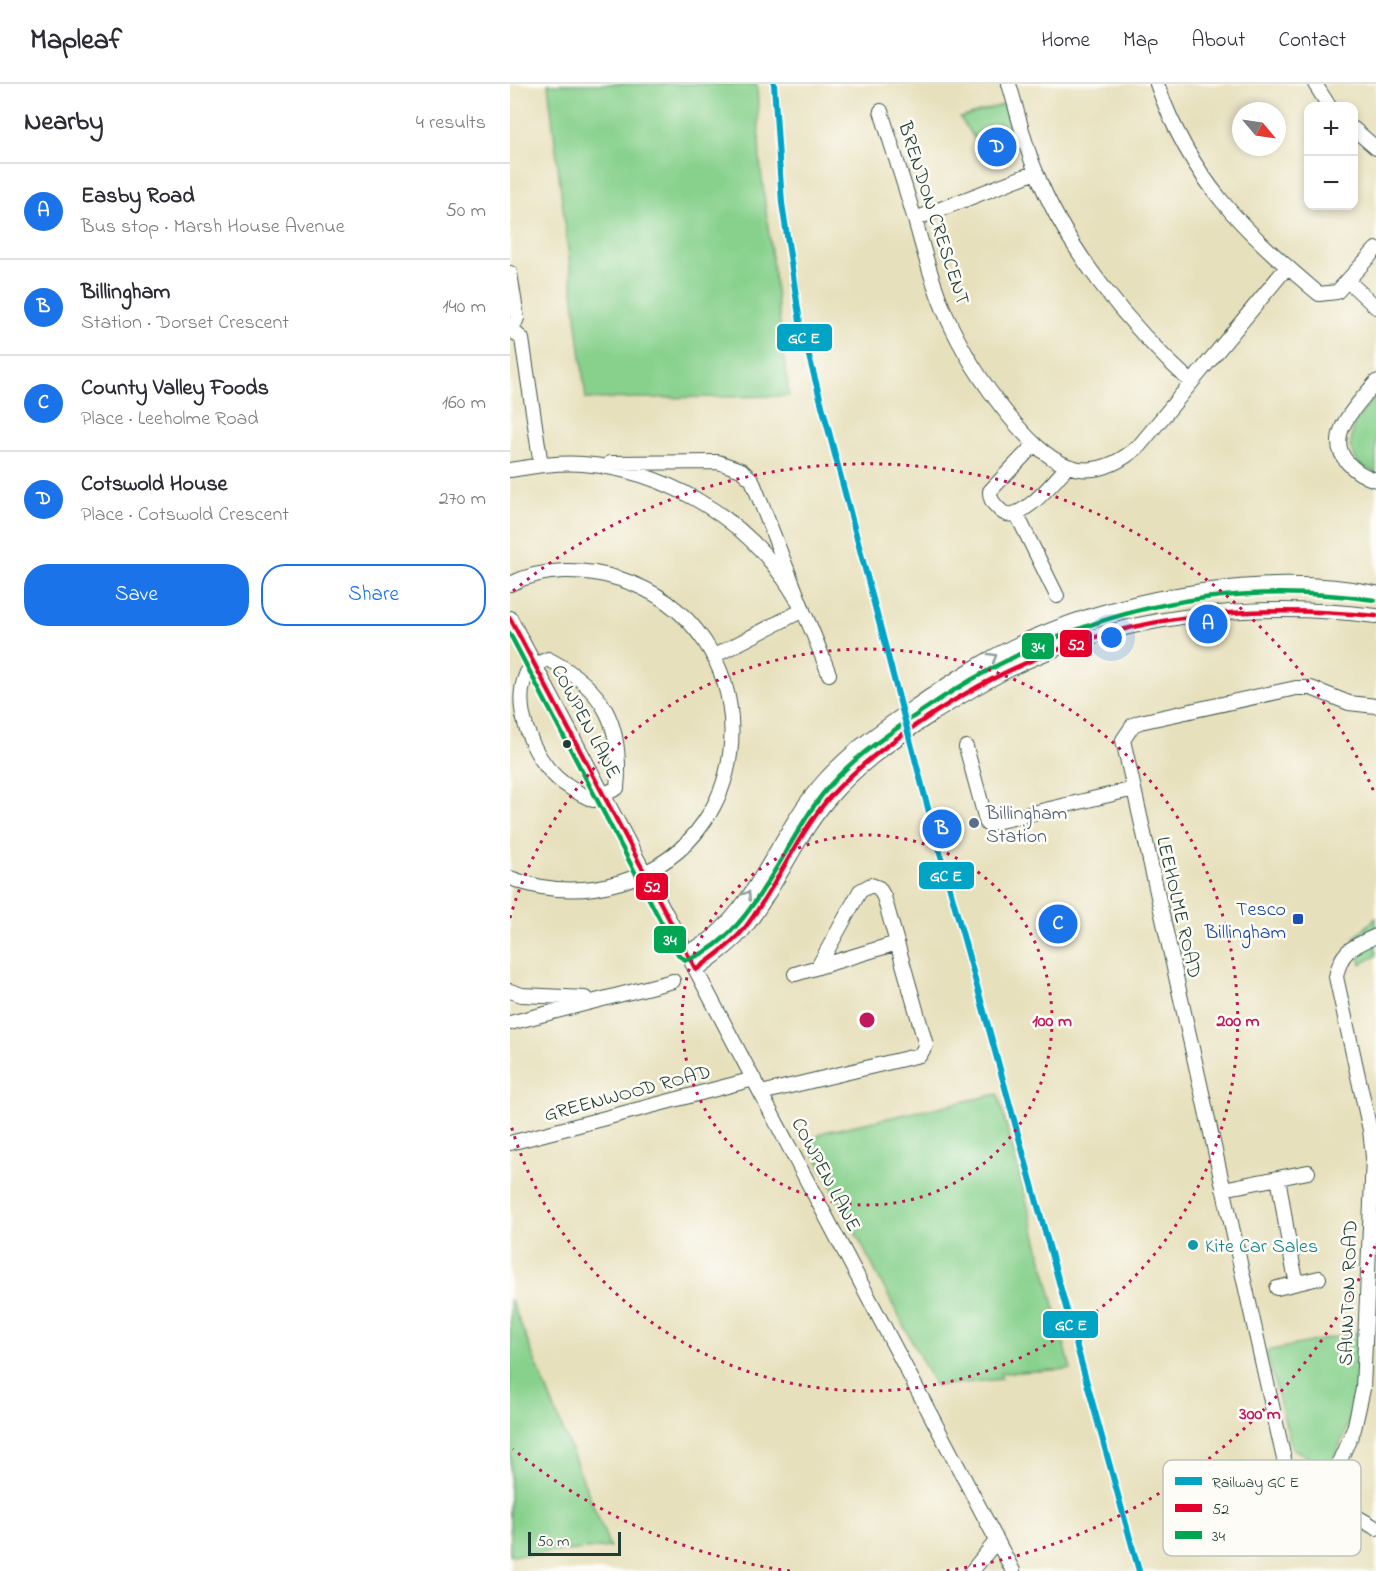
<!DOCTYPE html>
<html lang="en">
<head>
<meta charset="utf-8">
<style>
	body { margin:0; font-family:"Indie Flower",sans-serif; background:#f2f2f3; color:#2b2b33 }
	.controls { position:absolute; right:18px; top:18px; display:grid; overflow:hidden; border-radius:12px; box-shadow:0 3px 9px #0003 }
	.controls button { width:54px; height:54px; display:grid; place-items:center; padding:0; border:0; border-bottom:2px solid #e1e1e2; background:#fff; color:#2b2b33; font:30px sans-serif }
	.compass { position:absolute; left:722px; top:18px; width:54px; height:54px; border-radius:50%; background:#fff; box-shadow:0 3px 9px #0003; rotate:119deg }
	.scale { position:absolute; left:18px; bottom:15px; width:93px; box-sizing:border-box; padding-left:6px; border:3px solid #1f3d34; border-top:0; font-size:16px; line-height:21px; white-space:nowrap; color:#1f3d34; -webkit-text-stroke:4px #fdfcf7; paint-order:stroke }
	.you { position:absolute; left:602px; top:554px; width:21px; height:21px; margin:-15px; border:4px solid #fff; border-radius:50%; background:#1a73e8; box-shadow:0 0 0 9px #1a73e833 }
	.badge { display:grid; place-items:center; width:39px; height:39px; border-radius:50%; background:#1a73e8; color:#fff; font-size:20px; font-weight:700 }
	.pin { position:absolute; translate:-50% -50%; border:3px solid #fff; box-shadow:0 2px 6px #0006 }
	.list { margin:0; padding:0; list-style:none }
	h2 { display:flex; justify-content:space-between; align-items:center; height:78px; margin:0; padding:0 24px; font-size:26px }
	h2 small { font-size:20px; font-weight:400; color:#7c7c81 }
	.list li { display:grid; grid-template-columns:39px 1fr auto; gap:18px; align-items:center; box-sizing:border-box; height:96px; padding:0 24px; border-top:2px solid #e1e1e2 }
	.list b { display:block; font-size:22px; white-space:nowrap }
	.list p { margin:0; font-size:20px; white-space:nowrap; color:#7c7c81 }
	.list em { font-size:20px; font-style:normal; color:#7c7c81 }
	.actions { display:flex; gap:12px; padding:18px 24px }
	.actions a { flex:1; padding:14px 0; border:2px solid #1a73e8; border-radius:24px; text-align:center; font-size:21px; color:#1a73e8 }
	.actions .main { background:#1a73e8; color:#fff }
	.map { position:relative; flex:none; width:866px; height:1487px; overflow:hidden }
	header { display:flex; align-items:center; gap:36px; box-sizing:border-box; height:84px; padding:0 30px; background:#fff; border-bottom:2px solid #e1e1e2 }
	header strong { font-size:28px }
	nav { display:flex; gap:33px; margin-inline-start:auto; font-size:21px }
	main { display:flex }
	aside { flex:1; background:#fff }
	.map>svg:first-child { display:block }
</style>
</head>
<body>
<header>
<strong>Mapleaf</strong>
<nav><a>Home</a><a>Map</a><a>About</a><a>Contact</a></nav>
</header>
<main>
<aside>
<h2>Nearby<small>4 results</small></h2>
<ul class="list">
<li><span class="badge">A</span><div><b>Easby Road</b><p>Bus stop · Marsh House Avenue</p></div><em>50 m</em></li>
<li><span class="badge">B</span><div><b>Billingham</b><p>Station · Dorset Crescent</p></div><em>140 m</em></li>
<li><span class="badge">C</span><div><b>County Valley Foods</b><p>Place · Leeholme Road</p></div><em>160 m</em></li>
<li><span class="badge">D</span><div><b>Cotswold House</b><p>Place · Cotswold Crescent</p></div><em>270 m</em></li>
</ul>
<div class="actions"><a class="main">Save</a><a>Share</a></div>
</aside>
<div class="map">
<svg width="866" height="1487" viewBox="0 0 866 1487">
	<rect width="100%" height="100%" fill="#fdfcf7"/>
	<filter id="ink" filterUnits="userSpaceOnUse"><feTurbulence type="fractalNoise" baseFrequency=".0167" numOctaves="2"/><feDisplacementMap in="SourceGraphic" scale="12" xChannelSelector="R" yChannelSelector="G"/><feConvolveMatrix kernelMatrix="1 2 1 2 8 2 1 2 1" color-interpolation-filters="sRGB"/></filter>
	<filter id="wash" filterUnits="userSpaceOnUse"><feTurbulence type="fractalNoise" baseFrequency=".008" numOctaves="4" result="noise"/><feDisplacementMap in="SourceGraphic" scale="24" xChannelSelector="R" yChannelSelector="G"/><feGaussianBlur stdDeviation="1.35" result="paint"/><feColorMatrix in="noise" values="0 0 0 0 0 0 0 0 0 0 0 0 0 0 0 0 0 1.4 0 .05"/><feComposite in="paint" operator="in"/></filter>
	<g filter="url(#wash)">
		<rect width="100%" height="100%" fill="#e7e0bc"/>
		<path fill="#88d18d" stroke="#548760" stroke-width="1.5" d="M38,0H247L250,78L279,312L76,315Z
			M495,20L505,56L495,61L472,50L469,61L450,34Z
			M866,310V389L849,381L840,363L844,339Z
			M866,834V872L851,880L844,854Z
			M488,1010L561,1285L491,1289V1295L425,1302L299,1059L314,1048Z
			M0,1214L100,1463L0,1472Z
			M850,1248L848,1303L835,1350L818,1385L782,1364L756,1267Z"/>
	</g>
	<g filter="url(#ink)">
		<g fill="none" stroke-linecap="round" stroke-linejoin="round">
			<defs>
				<path id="minor" d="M499,0C508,29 514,60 526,88C557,166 619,242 681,298
					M647,0C682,98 731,144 809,210L827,208L866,165
					M805,0L819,22
					M371,27C382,63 394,99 405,136C414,167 422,200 436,231C452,267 473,300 498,331C536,377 574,410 629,362L777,183
					M844,45L866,64
					M405,135L526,88
					M0,189L7,234L2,246
					M838,197L866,223
					M2,246L12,255L31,381
					M866,298C849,320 812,351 838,379C846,388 855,393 866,396
					M524,361L480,407C480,417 484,420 491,427C508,443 545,396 557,383
					M100,379L208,378L231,386L242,396L293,526L204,572
					M0,386C24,382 49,378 73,380C152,386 229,430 274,495C295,524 306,557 319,590
					M507,431L547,512
					M0,500C34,483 75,484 110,495C258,542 259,752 111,798C74,809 36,808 0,794
					M0,534L503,1487
					M38,575C94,604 113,641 107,704L83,716C70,710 58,704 47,694C23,672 2,624 16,591C19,582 29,579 38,575Z
					M456,663L477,740L624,705
					M866,852C842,863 831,866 826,893L860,1046L863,1073L853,1305L844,1345L816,1407V1415L866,1444
					M176,869C185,864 195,860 203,853C249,814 269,751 307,705C334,672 368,648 403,624C442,597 481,571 524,553C624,510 759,488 866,509
					M186,886C203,873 221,861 234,845C266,805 285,755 318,716C345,684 378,660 412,637C450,612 489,588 531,571C634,528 756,518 866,532
					M285,890L387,859
					M0,907L12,911L75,914
					M0,939L163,897
					M251,1009L410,971L416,961L374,813L369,804L361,801L350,807L308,883
					M0,1059L244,995
					M768,1094C775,1129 778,1164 787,1199
					M713,1105L798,1088
					M767,1204L809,1194
					M780,1402L613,656L623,641L630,638L786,604H801L839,619L866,622
					M462,1487L487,1456"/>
			</defs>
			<use href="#minor" stroke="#3d5548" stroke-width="16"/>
			<use href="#minor" stroke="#fff" stroke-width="14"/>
			<defs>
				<path id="bus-1" d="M0,534L186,886C203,873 221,861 234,845C266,804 285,755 318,715C348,681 386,654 424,629C564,538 701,516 866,532"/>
				<path id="bus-2" d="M0,550L169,872L176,876C241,857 273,760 312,711C338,677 374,653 409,629C550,532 695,492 865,516"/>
			</defs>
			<use href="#bus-1" stroke="#fdfcf7" stroke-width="9"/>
			<use href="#bus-2" stroke="#fdfcf7" stroke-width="9"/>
			<use href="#bus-1" stroke="#e4002b" stroke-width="4.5"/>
			<use href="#bus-2" stroke="#00a651" stroke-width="4.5"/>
			<defs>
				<path id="rail-1" d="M264,0L272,119L290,238L424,747L629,1487"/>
			</defs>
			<use href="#rail-1" stroke="#fdfcf7" stroke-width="10"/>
			<use href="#rail-1" stroke="#02a4c6" stroke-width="6"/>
		</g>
		<defs><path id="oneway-chevron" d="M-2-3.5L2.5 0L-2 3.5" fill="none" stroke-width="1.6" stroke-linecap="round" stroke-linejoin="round" transform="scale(1.5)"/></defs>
		<g stroke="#8f9e9a">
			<use href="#oneway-chevron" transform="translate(483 573) rotate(-30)"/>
			<use href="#oneway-chevron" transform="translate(237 811) rotate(-57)"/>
		</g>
	</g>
	<g fill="none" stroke="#c2185b" stroke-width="3" stroke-dasharray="3 6">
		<circle cx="357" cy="936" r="185"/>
		<path d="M0 834A371 371 0 1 1 0 1038"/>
		<path d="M865 1162A556 556 0 0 1 434 1487M280 1487A556 556 0 0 1 3 1365M3 507A556 556 0 0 1 865 710"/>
	</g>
	<circle fill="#1f3d34" stroke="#fdfcf7" stroke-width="2" cx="57" cy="660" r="5"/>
	<circle fill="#5c6f8a" stroke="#fdfcf7" stroke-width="2" cx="464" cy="739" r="6"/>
	<rect fill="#1a4fb4" stroke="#fdfcf7" stroke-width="2" x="782" y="829" width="12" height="12" rx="3"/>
	<circle fill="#0f9aa8" stroke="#fdfcf7" stroke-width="2" cx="683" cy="1161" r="6"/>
	<g text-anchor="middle" stroke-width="5" stroke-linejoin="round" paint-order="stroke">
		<g font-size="20" fill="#1f3d34" stroke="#fdfcf7">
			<text transform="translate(425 129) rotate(72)" y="7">BRENDON CRESCENT</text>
			<text transform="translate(77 637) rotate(62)" y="7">COWPEN LANE</text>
			<text transform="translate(670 823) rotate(77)" y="7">LEEHOLME ROAD</text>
			<text transform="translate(117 1008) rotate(-15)" y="7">GREENWOOD ROAD</text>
			<text transform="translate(317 1090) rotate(62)" y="7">COWPEN LANE</text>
			<text transform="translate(837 1209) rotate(-88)" y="7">SAUNTON ROAD</text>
		</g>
		<g font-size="20" fill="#4e5e75" stroke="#fdfcf7" text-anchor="start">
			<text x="476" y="735">Billingham<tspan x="476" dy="23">Station</tspan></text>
		</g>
		<g font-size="20" fill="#164399" stroke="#fdfcf7" text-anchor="end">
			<text x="776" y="831">Tesco<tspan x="776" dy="23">Billingham</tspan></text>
		</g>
		<g font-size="20" fill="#0d838f" stroke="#fdfcf7" text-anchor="start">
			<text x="695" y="1168">Kite Car Sales</text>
		</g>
	</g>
	<rect x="653" y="1376" width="198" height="96" rx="9" fill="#fdfcf7" stroke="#bac3bc" stroke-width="1.5"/>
	<rect x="665" y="1393" width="27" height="8" fill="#02a4c6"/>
	<rect x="665" y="1420" width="27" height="8" fill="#e4002b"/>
	<rect x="665" y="1447" width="27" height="8" fill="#00a651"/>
	<g font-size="16" fill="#1f3d34">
		<text x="702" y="1403">Railway GC E</text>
		<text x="702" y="1430">52</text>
		<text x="702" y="1457">34</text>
	</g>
	<circle cx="357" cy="936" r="9" fill="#c2185b" stroke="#fdfcf7" stroke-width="3"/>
	<g font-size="18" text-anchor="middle" font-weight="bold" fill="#c2185b" stroke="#fdfcf7" stroke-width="5" stroke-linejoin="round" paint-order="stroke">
		<text x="542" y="942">100 m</text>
		<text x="728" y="942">200 m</text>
		<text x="750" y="1335">300 m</text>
	</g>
	<g stroke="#fdfcf7" stroke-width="2">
		<rect x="266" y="239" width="57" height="29" rx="6" fill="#02a4c6"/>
		<rect x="549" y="545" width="34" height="29" rx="6" fill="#e4002b"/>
		<rect x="511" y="548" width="34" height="28" rx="6" fill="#00a651"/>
		<rect x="408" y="777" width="57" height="29" rx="6" fill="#02a4c6"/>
		<rect x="125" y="788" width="34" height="29" rx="6" fill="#e4002b"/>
		<rect x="143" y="841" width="34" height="29" rx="6" fill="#00a651"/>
		<rect x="532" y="1226" width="57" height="29" rx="6" fill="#02a4c6"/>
	</g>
	<g font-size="16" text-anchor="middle" font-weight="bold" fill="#fff">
		<text x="294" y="259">GC E</text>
		<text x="566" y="566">52</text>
		<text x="528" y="568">34</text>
		<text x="436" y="797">GC E</text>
		<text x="142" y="808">52</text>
		<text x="160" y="861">34</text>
		<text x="561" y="1246">GC E</text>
	</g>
</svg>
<div class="controls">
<button>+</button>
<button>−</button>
</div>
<svg class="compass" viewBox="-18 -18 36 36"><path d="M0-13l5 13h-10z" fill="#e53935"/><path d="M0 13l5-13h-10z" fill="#7c7c81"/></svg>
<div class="scale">50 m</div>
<div class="you"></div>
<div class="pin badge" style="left:698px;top:540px">A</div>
<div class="pin badge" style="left:432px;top:745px">B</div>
<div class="pin badge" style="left:548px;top:840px">C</div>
<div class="pin badge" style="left:487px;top:63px">D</div>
</div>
</main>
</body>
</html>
